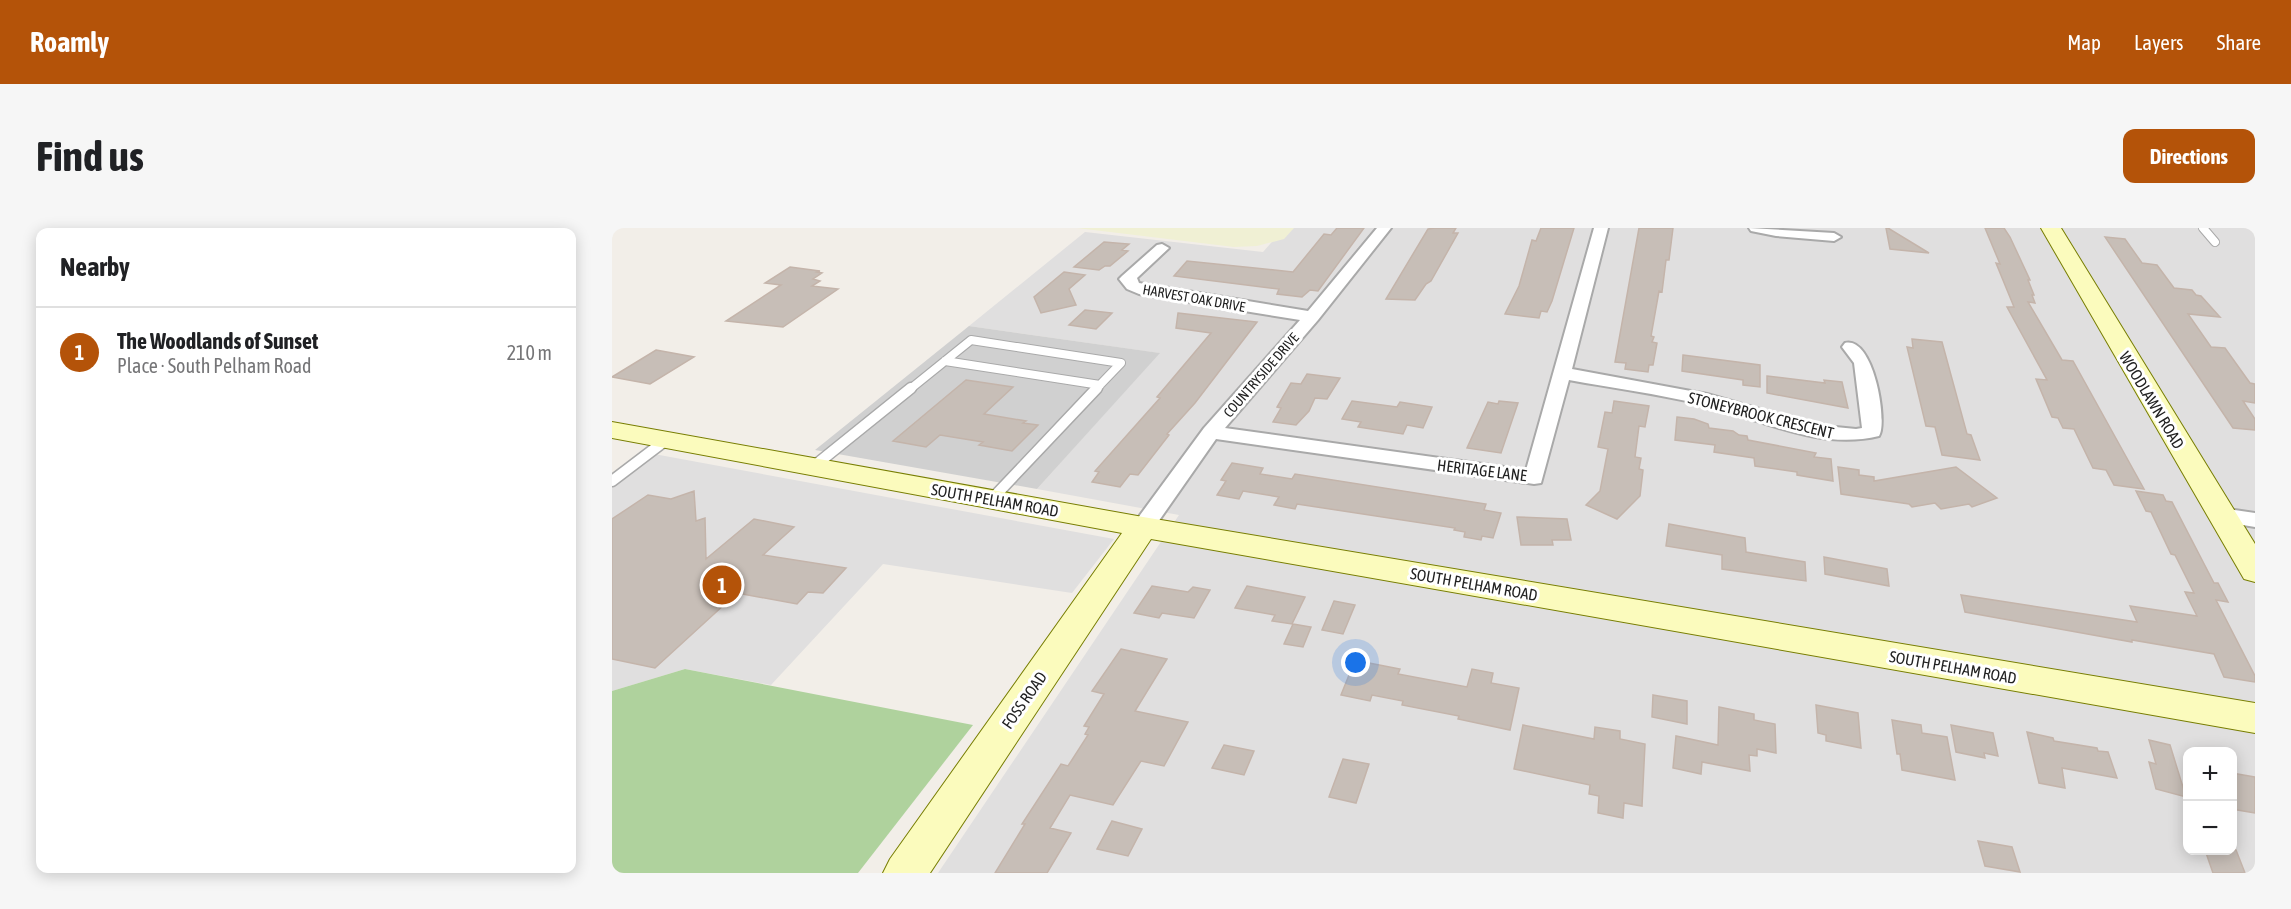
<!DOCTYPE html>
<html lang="en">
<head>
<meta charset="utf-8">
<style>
	body { margin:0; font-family:"Asap Condensed",sans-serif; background:#f6f6f6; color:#202124 }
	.controls { position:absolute; right:18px; bottom:18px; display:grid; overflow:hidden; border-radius:12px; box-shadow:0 3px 15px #0003 }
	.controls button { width:54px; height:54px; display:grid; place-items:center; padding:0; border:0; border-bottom:2px solid #e0e0e0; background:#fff; color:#202124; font:30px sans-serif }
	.you { position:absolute; left:744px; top:435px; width:21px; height:21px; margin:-15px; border:4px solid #fff; border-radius:50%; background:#1a73e8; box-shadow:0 0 0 9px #1a73e833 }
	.badge { display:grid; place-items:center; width:39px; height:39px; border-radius:50%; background:#b45309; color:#fff; font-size:20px; font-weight:700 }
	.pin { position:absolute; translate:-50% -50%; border:3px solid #fff; box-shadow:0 2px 6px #0006 }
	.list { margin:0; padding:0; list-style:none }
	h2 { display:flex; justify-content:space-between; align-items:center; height:78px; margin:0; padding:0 24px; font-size:26px }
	h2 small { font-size:20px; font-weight:400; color:#757577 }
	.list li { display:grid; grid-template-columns:39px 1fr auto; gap:18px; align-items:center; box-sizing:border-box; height:90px; padding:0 24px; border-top:2px solid #e0e0e0 }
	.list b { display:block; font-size:22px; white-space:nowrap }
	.list p { margin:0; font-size:20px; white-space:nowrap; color:#757577 }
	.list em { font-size:20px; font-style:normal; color:#757577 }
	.map { position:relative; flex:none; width:1643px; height:645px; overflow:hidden; border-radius:12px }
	header { display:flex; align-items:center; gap:36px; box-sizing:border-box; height:84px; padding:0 30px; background:#b45309; color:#fff }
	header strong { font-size:28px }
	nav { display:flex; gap:33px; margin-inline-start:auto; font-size:21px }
	.intro { display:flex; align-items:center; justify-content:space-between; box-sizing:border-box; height:144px; padding:0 36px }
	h1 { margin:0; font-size:42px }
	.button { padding:15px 27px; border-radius:12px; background:#b45309; color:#fff; font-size:21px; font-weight:700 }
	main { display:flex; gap:36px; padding:0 36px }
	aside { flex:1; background:#fff; border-radius:12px; box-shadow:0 3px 15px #0003 }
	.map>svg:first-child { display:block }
</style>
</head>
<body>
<header>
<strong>Roamly</strong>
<nav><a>Map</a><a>Layers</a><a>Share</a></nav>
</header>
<div class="intro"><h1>Find us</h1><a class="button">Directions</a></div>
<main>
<aside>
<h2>Nearby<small></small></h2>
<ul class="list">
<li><span class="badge">1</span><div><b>The Woodlands of Sunset</b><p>Place · South Pelham Road</p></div><em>210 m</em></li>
</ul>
</aside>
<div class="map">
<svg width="1643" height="645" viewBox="0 0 1643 645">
	<rect width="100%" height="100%" fill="#f2eee8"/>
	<path fill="#e0dfdf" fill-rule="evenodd" d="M672,0H1643V645H326L567,287L425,261L547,125L357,98L473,4L651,24ZM1576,524H1620V622H1576Z
		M42,226L502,311L460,365L271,336L159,457L73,441L0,463V256Z"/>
	<path fill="#d0d0d0" d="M357,98L548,125L425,261L203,222Z"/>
	<path fill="#f0f0d4" d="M465,0H682L672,11L645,18L622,19Z"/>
	<path fill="#afd29d" d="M73,441L361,497L246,645H0V463Z"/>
	<path fill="#c7beb7" stroke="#c4b4aa" stroke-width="1.5" d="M725,0H752L706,63L698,62L690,69L665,66L667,61L562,48L575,33L681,44L712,6L719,7Z
		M823,0H844L841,5H846L819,53L814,56L803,72L774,71L816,1Z
		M929,0H962L940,73L935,84L929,83L927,90L893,86L907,58L920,12L924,13Z
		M1027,0H1061L1057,32H1054L1050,64L1047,63L1039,108L1042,109L1040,114L1045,115L1041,137H1037L1036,144L1013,141L1014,135L1003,134Z
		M1274,0H1276L1317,25L1278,21Z
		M1373,0H1392L1398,9L1418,52H1416L1422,67H1420L1423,75L1416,74L1450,132L1461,133L1532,261L1502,257L1494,242L1481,240L1462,201L1451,200L1446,190L1440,189L1424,151L1435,152L1395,79H1402L1384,35L1388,36Z
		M1493,9L1513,11L1530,35L1545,37L1562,60L1580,62L1584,67L1589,68L1608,89L1576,86L1599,119L1613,120L1638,155L1643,156V175L1631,173L1643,191V202L1621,200Z
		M492,14L517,16L510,22L516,23L498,38H493L487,42L462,39Z
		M178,39L208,43L205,44L210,45L201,51L208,53L200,58L226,61L171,99L114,93L169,57L153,55Z
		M452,44L473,47L457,61L464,77L429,85L422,69Z
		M473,82L500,85L484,101L457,97Z
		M566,85L645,94L583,175L555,206L557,207L526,247L518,246L508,259L480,254L487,244L483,243L548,170L545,169L599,105L564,100Z
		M1300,111L1330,114L1355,206L1359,207L1368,232L1330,227L1323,199L1314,198L1295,119L1301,120Z
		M44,122L82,129L38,156L0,149Z
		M1071,127L1148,137V159L1131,157V152L1070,143Z
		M695,146L728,150L715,171L703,170L697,183L684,197L661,194L669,180L665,179L679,155L689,156Z
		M1155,148L1213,155L1212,152L1230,154L1236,180L1155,165Z
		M354,152L401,159L372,186L414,193L411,195L426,197L400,223L367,217L371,214L328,207L314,219L281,213Z
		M740,173L785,179L788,174L820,179L811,200L795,197L791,206L746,199L749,194L730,191Z
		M887,173L906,175L889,225L855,220L876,174L886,176Z
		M1002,173L1037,178L1033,199L1027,198L1023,229L1029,230L1027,241L1031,242L1028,268L1005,291L974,277L988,263L996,221L986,219L993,184L1000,185Z
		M1065,189L1082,191L1096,196L1097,200L1121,203L1127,207L1135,208L1136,212L1204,225L1202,229L1219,231L1221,253L1185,247V244L1143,238L1142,230L1102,224L1103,217L1063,212Z
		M620,235L651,240L648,246L680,251L683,246L874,276L872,282L889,285L881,310L870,308L869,312L852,309L853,304L842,302L843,300L685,276L683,281L662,277L667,269L631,263L627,271L605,267L614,253L609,252Z
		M1226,239L1247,242V247L1262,249V253L1344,239L1385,270L1360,279L1357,276L1329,281L1323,275L1300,279L1297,276L1229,266Z
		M82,263L84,293L93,290L94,331L142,291L182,299L151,327L234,340L211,365L196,364L185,376L125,365L43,440L0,431V291L36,267L59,271Z
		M1524,263L1551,267L1554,273L1560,274L1602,355H1606L1616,374L1604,372L1643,448V454L1612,449L1602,426L1520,412V414L1353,384L1349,367L1525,394L1518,378L1585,388L1573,364L1582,365L1563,327L1559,326L1539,284L1534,283Z
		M905,289L955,291L959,312H940L941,317H909Z
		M1057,296L1133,310L1134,324L1193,334L1194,353L1110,341V327L1054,318Z
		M1212,329L1275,341L1277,358L1213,346Z
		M540,358L576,364L581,359L598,362L582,390L550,385L547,390L522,385Z
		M635,358L693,369L680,396L660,393L663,387L623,380Z
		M722,373L743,377L731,406L710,402Z
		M681,396L699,399L691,419L672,416Z
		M509,421L555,431L523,483L576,494L552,538L529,533L501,577L458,567L438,600L459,605L435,645H383L413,596H410L449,536L456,538L476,507L473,506L477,499L472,498L492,466L480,463Z
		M752,434L788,441L786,446L855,459L860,441L881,445L879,455L907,460L898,502L846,491L847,488L790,477L791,473L760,467L758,473L729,467L741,437L750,439Z
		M1041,467L1075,473V496L1040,489Z
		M1204,477L1246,485L1249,520L1214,513V507L1206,505Z
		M1107,479L1142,486V492L1163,496L1164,525L1145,521V528L1137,527L1138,543L1090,534L1089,546L1061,540L1064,508L1106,517Z
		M1280,492L1309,497L1310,505L1335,509L1343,552L1290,542L1288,526H1285Z
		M911,497L982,511L983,499L1008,503V511L1033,516L1030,578L1012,575L1011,590L986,585L987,568L977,566L978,557L902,541Z
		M1339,497L1381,505L1386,528L1372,525L1373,530L1344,524Z
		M1415,504L1441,510L1442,513L1485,520L1486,523L1496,524L1505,550L1450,540L1453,560L1427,555Z
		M1537,512L1558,517L1574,569L1544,561L1537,534L1544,536Z
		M612,517L642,523L632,547L600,540Z
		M731,531L757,536L744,575L717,569Z
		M1620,545L1643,549V585L1620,581Z
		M500,593L530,601L516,628L485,621Z
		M1366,613L1400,619L1408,644L1373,638Z
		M1593,622H1624L1633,645H1601Z"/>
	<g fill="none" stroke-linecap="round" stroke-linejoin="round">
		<defs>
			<path id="lane-far1" d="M1591,0L1603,14
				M333,133L488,157
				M297,162L359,112L509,135L483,162"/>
			<path id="lane" d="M201,239L299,160
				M0,253L54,212
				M379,272L485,160"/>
			<path id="street" d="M765,0H779L706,92L613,200L914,242L982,0H996L960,141L1095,166L1203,197L1244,201L1250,200L1242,135L1230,119L1233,115C1262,108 1276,195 1267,208C1206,223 1146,190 1088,176C1045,166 1001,160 957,152L929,255L922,256L604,211L539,304L531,306L523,304L520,299L523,294L592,200L688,92L527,66L515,61L507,51L510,48L545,17L550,16L557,20L525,50L527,55L696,83Z
				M1137,0L1222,5L1229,9L1222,13L1164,8L1139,3Z
				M1609,280L1643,285V299L1601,292L1598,287L1601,282Z"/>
			<path id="secondary" d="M1429,0H1449L1643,316V354L1632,351Z
				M0,194L531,289L1643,475V505L539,311L318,645H271L278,631L510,305L0,210Z"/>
		</defs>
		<use href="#lane-far1" stroke="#a9a9a9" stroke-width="10"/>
		<use href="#lane" stroke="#a9a9a9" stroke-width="13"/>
		<use href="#street" stroke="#a9a9a9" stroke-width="4"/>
		<use href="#secondary" stroke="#787e03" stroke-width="2"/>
		<use href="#lane-far1" stroke="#fff" stroke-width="8"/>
		<use href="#lane" stroke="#fff" stroke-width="10"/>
		<use href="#street" fill="#fff" fill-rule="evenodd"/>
		<use href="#secondary" fill="#fbfbbd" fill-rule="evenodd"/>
	</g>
	<g text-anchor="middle" stroke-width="6" stroke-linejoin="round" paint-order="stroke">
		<g font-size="14" fill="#222" stroke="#fff">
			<text transform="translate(582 70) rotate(10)" y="5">HARVEST OAK DRIVE</text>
			<text transform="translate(649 147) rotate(-49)" y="5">COUNTRYSIDE DRIVE</text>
		</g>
		<g font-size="16" fill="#222" stroke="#fff">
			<text transform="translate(1540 172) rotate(59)" y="6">WOODLAWN ROAD</text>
			<text transform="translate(1149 187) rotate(14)" y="6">STONEYBROOK CRESCENT</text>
			<text transform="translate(870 242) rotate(7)" y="6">HERITAGE LANE</text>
			<text transform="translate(383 272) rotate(10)" y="6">SOUTH PELHAM ROAD</text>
			<text transform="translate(862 356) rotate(10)" y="6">SOUTH PELHAM ROAD</text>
			<text transform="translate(1341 439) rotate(10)" y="6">SOUTH PELHAM ROAD</text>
			<text transform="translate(412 472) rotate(-55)" y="6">FOSS ROAD</text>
		</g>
	</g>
</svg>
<div class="controls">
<button>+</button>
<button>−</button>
</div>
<div class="you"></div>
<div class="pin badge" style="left:110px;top:357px">1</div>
</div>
</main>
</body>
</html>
